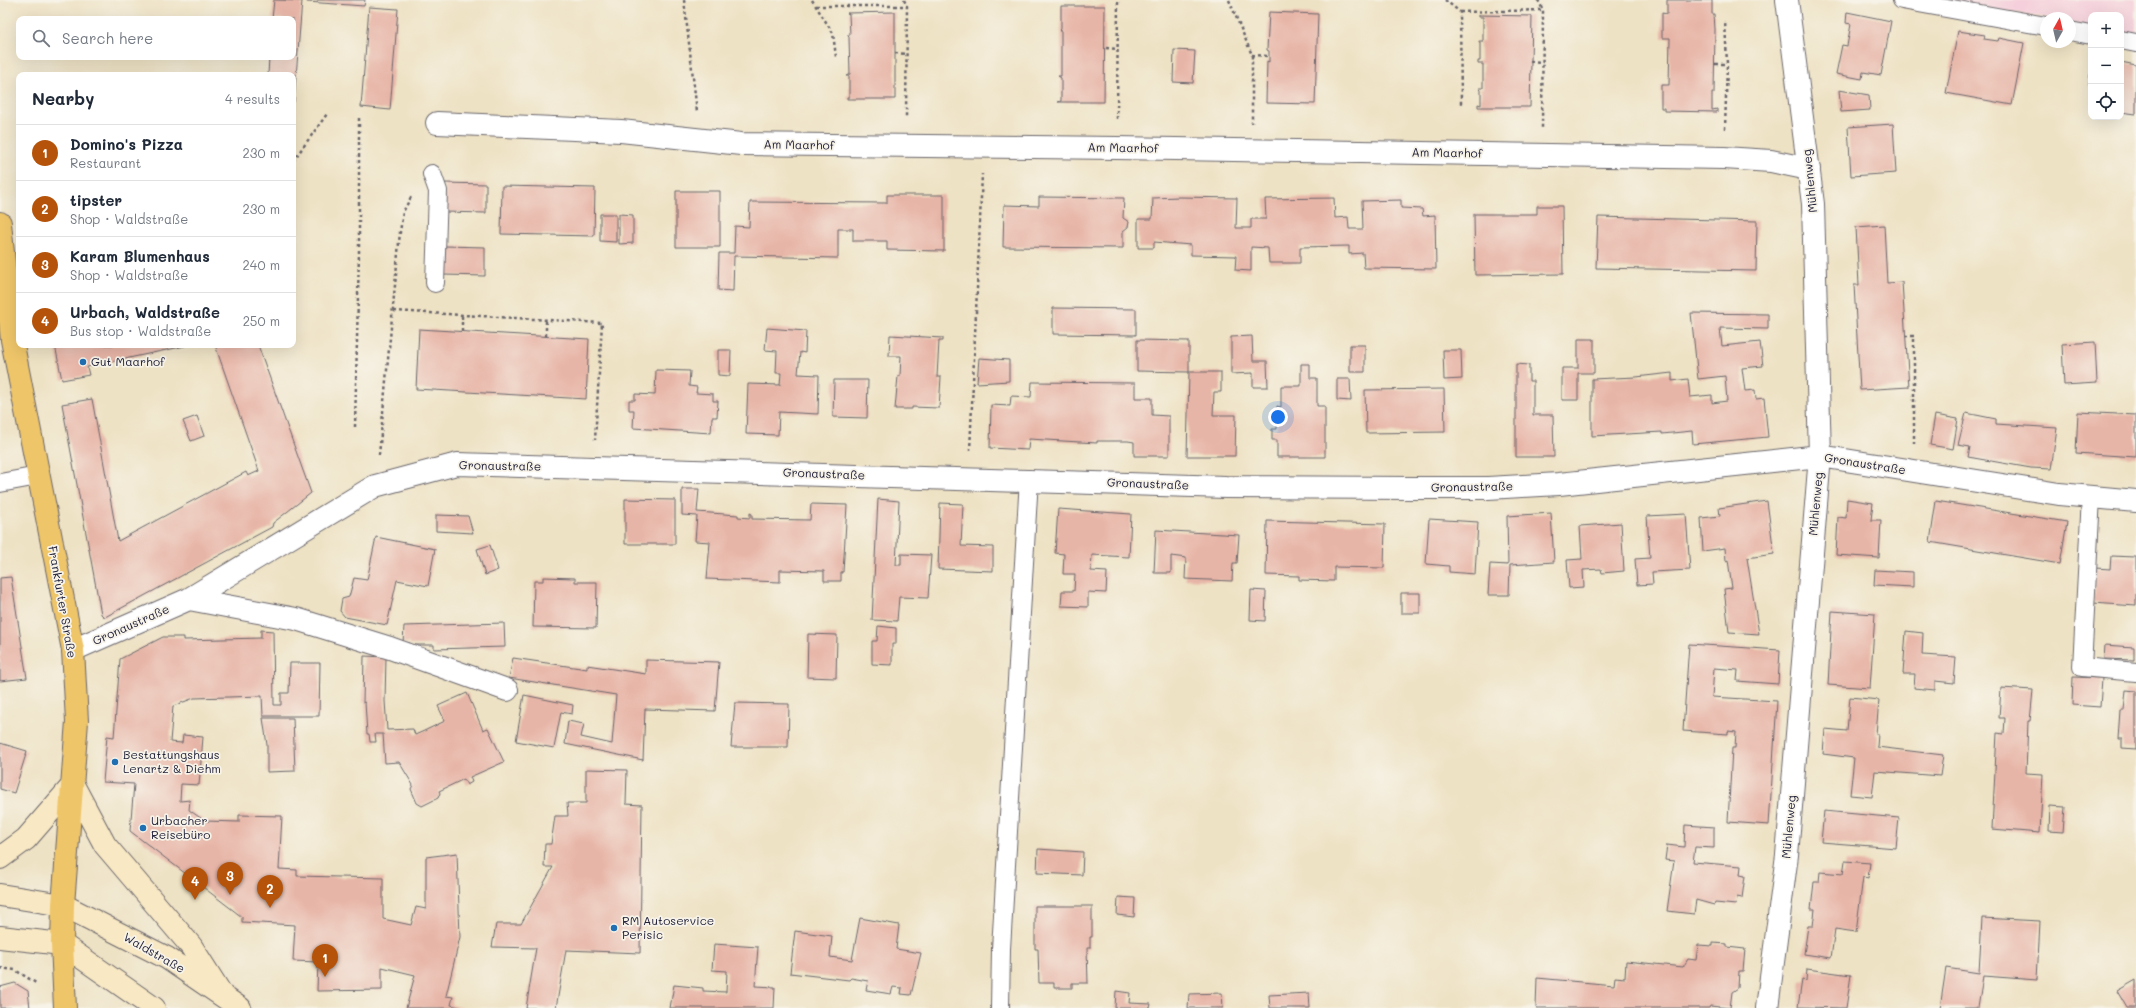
<!DOCTYPE html>
<html lang="en">
<head>
<meta charset="utf-8">
<style>
	body { margin:0; font-family:Mali,sans-serif; background:#f6f6f7; color:#1f2937 }
	.controls { position:absolute; right:12px; top:12px; display:grid; overflow:hidden; border-radius:8px; box-shadow:0 4px 16px #0002 }
	.controls button { width:36px; height:36px; display:grid; place-items:center; padding:0; border:0; border-bottom:1px solid #e0e1e3; background:#fff; color:#1f2937; font:20px sans-serif }
	.compass { position:absolute; left:2040px; top:12px; width:36px; height:36px; border-radius:50%; background:#fff; box-shadow:0 4px 16px #0002; rotate:8deg }
	.you { position:absolute; left:1278px; top:417px; width:14px; height:14px; margin:-10px; border:3px solid #fff; border-radius:50%; background:#1a73e8; box-shadow:0 0 0 6px #1a73e833 }
	.badge { display:grid; place-items:center; width:26px; height:26px; border-radius:50%; background:#b45309; color:#fff; font-size:13px; font-weight:700 }
	.pin { position:absolute; translate:-50% -33px; filter:drop-shadow(0 1px 2px #0008) }
	.pin::after { content:''; position:absolute; top:21px; width:14px; height:12px; background:inherit; clip-path:polygon(0 0,100% 0,50% 100%) }
	.list { margin:0; padding:0; list-style:none }
	h2 { display:flex; justify-content:space-between; align-items:center; height:52px; margin:0; padding:0 16px; font-size:17px }
	h2 small { font-size:13px; font-weight:400; color:#747a83 }
	.list li { display:grid; grid-template-columns:26px 1fr auto; gap:12px; align-items:center; box-sizing:border-box; height:56px; padding:0 16px; border-top:1px solid #e0e1e3 }
	.list b { display:block; font-size:15px; white-space:nowrap }
	.list p { margin:0; font-size:13px; white-space:nowrap; color:#747a83 }
	.list em { font-size:13px; font-style:normal; color:#747a83 }
	.icon { flex:none; width:22px; height:22px; fill:none; stroke:currentColor; stroke-width:2; stroke-linecap:round; stroke-linejoin:round }
	.map { position:relative; flex:none; width:2136px; height:1008px; overflow:hidden }
	.search { position:absolute; background:#fff; box-shadow:0 4px 16px #0002; left:16px; top:16px; width:280px; height:44px; display:flex; align-items:center; gap:10px; box-sizing:border-box; padding:0 14px; border-radius:8px; color:#747a83; font-size:15px }
	.panel { position:absolute; background:#fff; box-shadow:0 4px 16px #0002; left:16px; top:72px; width:280px; height:276px; border-radius:8px }
	.map>svg:first-child { display:block }
</style>
</head>
<body>
<div class="map">
<svg width="2136" height="1008" viewBox="0 0 2136 1008">
	<rect width="100%" height="100%" fill="#f7f3e8"/>
	<filter id="ink" filterUnits="userSpaceOnUse"><feTurbulence type="fractalNoise" baseFrequency=".025" numOctaves="2"/><feDisplacementMap in="SourceGraphic" scale="8" xChannelSelector="R" yChannelSelector="G"/><feConvolveMatrix kernelMatrix="1 2 1 2 8 2 1 2 1" color-interpolation-filters="sRGB"/></filter>
	<filter id="wash" filterUnits="userSpaceOnUse"><feTurbulence type="fractalNoise" baseFrequency=".012" numOctaves="4" result="noise"/><feDisplacementMap in="SourceGraphic" scale="16" xChannelSelector="R" yChannelSelector="G"/><feGaussianBlur stdDeviation="0.9" result="paint"/><feColorMatrix in="noise" values="0 0 0 0 0 0 0 0 0 0 0 0 0 0 0 0 0 1.4 0 .05"/><feComposite in="paint" operator="in"/></filter>
	<g filter="url(#wash)">
		<rect width="100%" height="100%" fill="#eee2c4"/>
		<path fill="#f5cfdb" d="M1944,0H2136V35L2121,33V15H2091V27L2070,23V18H2046Z"/>
		<g id="blocks">
			<path fill="#e7b5a7" d="M274,0L302,1L294,102L293,75H268L269,57H293V19H272Z
				M307,0H365L364,6L307,2Z
				M1667,0H1712V14H1714L1715,29L1714,93H1712V110L1717,109V112L1664,111V108H1661V85H1669L1670,38H1662V13L1667,14Z
				M1061,6H1105L1104,102H1058L1061,101V78L1058,76H1061V31H1059L1061,29Z
				M369,7L398,9L390,110L361,107Z
				M895,12V99H847V97H849V76H846L850,74L849,37L847,35H850L849,14L847,13Z
				M1269,12L1318,14L1315,104L1266,103L1267,61L1269,62V51L1267,50Z
				M1847,12L1891,21L1881,75L1863,72L1862,79L1836,74L1842,45L1847,46L1851,24L1846,23Z
				M1479,15L1532,16L1530,107H1478V104L1481,105V90L1479,88H1483V64H1478V61H1480V43H1479V41H1483V17H1479Z
				M1958,31L1985,35L1984,39L1998,41L1999,38L2024,43L2012,105L1946,93Z
				M1174,50L1195,51L1193,83L1173,82Z
				M2121,62L2136,65V114L2121,112Z
				M2090,74H2091V87L2089,84Z
				M1839,90L1869,95L1870,110L1841,112Z
				M1893,124L1896,173L1851,176L1848,127Z
				M445,183L486,184V213L445,212Z
				M502,186L595,188L594,236L501,234Z
				M676,191H720V247H676Z
				M887,195H944V251L887,250V241H853V229H838V258L734,256L733,291L718,290L719,253H734L735,226L749,227L750,202L887,203Z
				M1039,197L1124,198L1123,218L1129,222L1128,227L1123,231V248L1003,247L1004,205L1039,206Z
				M1179,197L1237,198L1236,228H1251V219H1266L1265,199L1334,198L1335,218L1348,217L1349,229H1363L1362,201L1401,200V208L1422,209L1423,216L1435,215L1436,269L1364,268L1363,253L1349,254V246L1300,247V263H1269L1268,248L1251,247V271L1235,270L1236,256L1191,255V245L1154,242V248H1138V219H1152L1153,198Z
				M1537,206H1562L1563,274L1475,275L1474,214H1537Z
				M600,214H616V242L600,241Z
				M619,214L633,215V243L619,244Z
				M1598,217L1757,221L1756,271L1596,268Z
				M1884,225L1887,283L1902,282L1909,387L1860,390L1854,285H1859L1856,227Z
				M444,246L485,247V276L444,275Z
				M1053,308L1136,309V335L1053,334Z
				M1691,313L1768,314V329L1720,328L1722,346L1760,342L1763,366L1742,368L1745,391L1755,390L1756,399L1764,398L1768,437L1693,444L1692,431L1662,434V432L1592,436V379L1636,377L1672,373V381L1688,379L1690,397L1712,395V403L1727,401L1725,376L1698,379Z
				M767,328L806,331L805,353L800,352L798,374L819,375L818,414L779,412L778,435L746,434L748,384L780,385L781,373H776L777,351L765,350Z
				M419,329L589,339L586,399L416,389Z
				M890,335L943,338V341H939L937,377H941L939,408L912,407V409H895L898,376H900L901,356H889Z
				M1252,336L1253,361H1267L1268,387H1253V373L1231,374V337Z
				M1578,339H1594V373H1578V400H1562V368H1578Z
				M1137,340L1189,341V372H1221V392H1214L1213,415H1236L1235,456H1187L1189,372L1137,371Z
				M2095,342L2097,383L2064,385L2062,344Z
				M55,345H185V346L87,367L89,375L62,380Z
				M215,345H258L311,493L273,523L272,527L105,617L103,616L101,614L62,404L92,399L118,541L246,472L248,476L259,471Z
				M1350,345H1365V372H1350Z
				M718,350H731L730,376L718,375Z
				M1443,350H1461L1462,379L1444,380Z
				M979,358L1009,360V381L977,383Z
				M1301,364H1310V378H1317V406H1325V457H1277V440H1272V429H1277V406L1281,407V386H1301Z
				M1516,364L1529,365V381H1533V415H1553L1554,457H1516Z
				M656,370L690,371L689,386L697,387L696,393L713,394V401H718L717,417H712L711,433L633,428L634,410H629V400H635V394L655,395Z
				M1337,379H1350L1351,401L1337,400Z
				M834,380H868L867,418L833,417Z
				M1032,382L1135,383V398H1152V415L1169,416V456H1134V442L1128,441H1097V443L1029,439L1028,450L990,448L991,405L1010,406L1011,396L1031,397Z
				M1444,389L1445,432L1366,433L1365,390Z
				M2078,412L2136,415V457L2076,453Z
				M1966,413L1996,419V424L2057,428L2051,469L2031,468L1968,457L1970,447L1958,445Z
				M1935,415L1958,419L1953,449L1930,445Z
				M197,416L204,436L191,441L183,421Z
				M682,489H699L697,512L738,515V517L750,518V513L752,514V519L810,520L811,504L847,505L843,572H841V581H824V571L780,570V582L707,579L710,542L695,541L697,516L682,515Z
				M625,499L675,500V544H625Z
				M878,499L899,501L896,565H901V554L931,555L928,598L899,597L897,621L872,620Z
				M1847,499L1873,503L1871,520H1881L1879,558L1836,555L1838,517L1846,518Z
				M1767,501L1774,554L1747,558L1759,634L1729,632L1724,589L1732,588L1728,560L1726,561L1725,548L1703,551L1701,518L1720,516L1719,508Z
				M1936,501L2067,522L2060,564L1930,542Z
				M940,503L963,504L961,546L993,547V571L938,569Z
				M1058,509L1131,514L1129,557L1092,555L1091,571L1107,572L1106,593L1088,592V607L1061,606L1062,591H1074L1075,574H1063L1064,554L1055,553Z
				M1551,513L1554,562L1510,565L1509,595H1488L1490,564L1508,565L1507,516Z
				M1686,514L1690,570L1652,572L1653,584L1637,585L1635,559L1650,558L1647,516Z
				M436,515L468,516L473,533L436,531Z
				M1429,519L1478,522L1475,574L1449,572V566L1426,564Z
				M1267,521L1385,524L1384,568L1334,567V581L1299,580V576L1266,575Z
				M1621,523L1624,571L1602,573L1601,569L1583,570L1584,587L1569,588L1567,560L1582,559L1580,526Z
				M1156,530L1239,535L1237,563H1233L1232,581L1185,579L1186,558L1171,556V573H1154Z
				M376,537L435,549L428,586L397,580L387,625L345,617L340,611L342,599L349,597L354,578L367,580Z
				M490,545L498,570L485,575L477,549Z
				M2111,556L2136,557V606L2093,603L2095,568L2110,569Z
				M1875,570L1913,572V587L1874,585Z
				M11,577L27,678L0,681V578Z
				M543,577L575,578V582H597L596,628L533,627L534,581H543Z
				M1251,590L1266,591L1265,621L1250,620Z
				M1401,593H1420V613H1401Z
				M1832,611L1875,614L1870,688L1828,685Z
				M504,623L505,647L434,649V645H410V643H403L404,626Z
				M878,626L896,628V644H892V665L872,664V641H877Z
				M261,630L273,631L274,705H281V693H289L290,663H320L319,716H263L262,696L194,698L173,706L170,742L182,743L183,735L203,737L199,785L181,784L180,801L190,800L189,810L205,821L239,822V815L282,816L279,869L297,870V876L383,878V919L411,925L416,907L426,909V857L457,853L460,937L446,996L453,997L451,1005L463,1008H406L415,975L382,967V990L317,991L318,962L293,961L295,925L242,922V917L130,831L134,784L103,782L107,736L114,737L120,659L163,637H184V640L261,638Z
				M1906,631L1923,633L1922,655L1956,657L1954,683L1935,681V690L1914,688L1915,674H1903Z
				M808,634L837,635L836,678L807,677Z
				M1689,644L1780,650L1778,684L1737,681L1738,670L1714,668L1712,697L1777,701L1769,825L1728,822L1732,748H1735L1736,732L1728,731V734L1683,731Z
				M2105,645L2134,647V660L2104,659Z
				M364,656L386,657L385,701L387,730L413,729L415,735L424,731L445,721L438,706L467,693L483,730L488,728L504,762L470,777L472,782L467,785L464,779L439,791L440,793L438,798L422,806L417,803L411,789L413,785L399,762L385,763L383,734H375L376,742H370L369,734H367L365,702L363,703Z
				M513,658L587,669V665L646,674V660L719,662L715,711L645,709L643,760L565,744L568,721L584,724L581,737L612,744L616,695L509,678Z
				M2073,677L2102,678L2100,707L2072,705Z
				M2001,688L2033,690L2030,721H2028L2026,773L2043,774L2040,833L1992,829L1997,733L2004,734L2005,718H1999Z
				M2126,690L2136,691V749L2122,748V739H2118L2120,710H2124Z
				M524,695L573,705L572,714L561,712L554,748L516,741Z
				M1850,697L1879,700L1876,734H1878L1877,747L1943,755L1940,776L1875,771L1872,797L1850,795L1854,758L1823,754L1825,729L1847,731Z
				M735,703L789,704L788,747H731Z
				M263,718H293L295,771L267,772V745Z
				M0,743L27,751L14,793L0,789Z
				M586,769L627,770L626,804L642,805L640,953L566,950L556,1008H526L536,948L492,947L496,924H521L553,867H544L545,844H551L555,816H568L567,803H586Z
				M2050,806L2065,807L2063,832L2049,831Z
				M1824,811L1899,818L1896,848L1821,842Z
				M1685,825L1714,827V848L1695,847L1693,862L1741,866L1740,875L1745,876L1742,898L1737,897L1736,905L1715,903L1714,905L1696,900L1694,914L1667,911L1674,861L1665,860L1667,845L1684,847Z
				M1038,849L1083,852L1082,875L1037,873Z
				M1845,861L1870,863L1868,878L1863,877L1856,932L1835,929L1831,958L1804,954L1808,926H1813L1815,909H1811L1814,882H1819L1820,872L1843,874Z
				M1118,897L1135,898L1134,917L1117,915Z
				M1035,906H1092V937H1090V948H1087L1088,983H1072V988H1054V983H1039L1038,949H1035Z
				M860,918L899,925L896,949L921,953L911,995L901,994L902,988L893,987L891,994L866,990L868,981L851,978L849,980L790,973L795,931L832,936L830,957L852,960Z
				M1982,918L2040,921L2037,980L1983,976L1978,1008H1940L1946,968L1979,973Z
				M1713,943L1727,944V947L1745,949L1743,971H1739L1738,988L1732,992L1730,1008L1710,1006L1709,1008H1536L1537,978L1614,985L1615,977L1625,978L1626,961L1683,967L1688,959L1696,960L1698,945L1713,946Z
				M714,944L758,947L755,986L775,987L774,1008H670L674,985L703,988V991L726,992L727,971L712,970Z
				M1807,969L1851,975L1846,1008L1798,1007L1802,980L1806,981Z
				M2136,980V1008H2127L2117,991Z
				M15,983L28,991L30,1008H0V987Z
				M1116,991L1130,993L1129,1003L1151,1004L1150,1008H1115Z
				M1222,993L1223,1008H1188L1189,994Z
				M1309,993L1310,1008H1270L1269,995Z"/>
		</g>
	</g>
	<g filter="url(#ink)">
		<use href="#blocks" fill-opacity="0" stroke="#69656b" stroke-width="1"/>
		<g fill="none" stroke-linecap="round" stroke-linejoin="round">
			<defs>
				<path id="lane" d="M1902,0L2046,26
					M2070,31L2091,35
					M2121,40L2136,43
					M432,174L438,191L435,283
					M0,483L38,476
					M2091,497L2082,667L2136,672
					M1000,1008L1001,949L1029,479"/>
				<path id="street" d="M437,123L621,131L741,144L1117,148L1724,158L1771,161L1809,169
					M189,599L296,619L390,648L507,690
					M73,650L189,599L375,486L457,464L1226,487L1416,488H1488L1559,484L1820,456L2059,494L2136,501
					M1767,1008L1787,855L1820,456L1813,204L1787,0"/>
				<path id="secondary" d="M0,858L26,839L73,785L105,845L191,946L222,995
					M0,895L63,905L167,958L240,1008
					M0,937L62,944L154,1008"/>
				<path id="primary" d="M0,223L12,340L73,650L77,721L63,905L62,944L65,1008"/>
			</defs>
			<use href="#lane" stroke="#69656b" stroke-width="20"/>
			<use href="#street" stroke="#69656b" stroke-width="24"/>
			<use href="#secondary" stroke="#69656b" stroke-width="24"/>
			<use href="#primary" stroke="#69656b" stroke-width="24"/>
			<path stroke="#69656b" stroke-width="2.5" stroke-dasharray="3 3" stroke-linecap="butt" d="M684,0L697,112
				M812,0L833,33L836,57
				M904,0L907,6L906,118
				M1229,0L1252,55V123
				M1445,0L1460,12L1461,104
				M1538,0L1543,10L1542,128
				M816,6H907
				M1460,12L1543,10
				M1106,48L1118,49
				M895,53L906,54
				M1252,55L1269,56
				M1530,61L1543,62
				M1715,64H1727
				M1117,119L1118,0
				M1725,129L1727,64L1725,21
				M293,161L327,114
				M394,311L602,323L595,440
				M462,331V315
				M546,336V320
				M1905,336H1914V443
				M355,427L359,252V117
				M970,451L982,174
				M379,455L400,232L403,212L411,197
				M0,968L15,970L36,983"/>
			<use href="#lane" stroke="#fff" stroke-width="18"/>
			<use href="#street" stroke="#fff" stroke-width="22"/>
			<use href="#secondary" stroke="#f8e8c3" stroke-width="22"/>
			<use href="#primary" stroke="#eec569" stroke-width="22"/>
		</g>
	</g>
	<g fill="#1f6fb2" stroke="#f7f3e8" stroke-width="1.5">
		<circle cx="83" cy="362" r="4"/>
		<circle cx="115" cy="762" r="4"/>
		<circle cx="143" cy="828" r="4"/>
		<circle cx="614" cy="928" r="4"/>
	</g>
	<g text-anchor="middle" stroke-width="3.5" stroke-linejoin="round" paint-order="stroke">
		<g font-size="12" fill="#22223b" stroke="#f7f3e8">
			<text transform="translate(799 145) rotate(1)" y="4">Am Maarhof</text>
			<text transform="translate(1123 148) rotate(1)" y="4">Am Maarhof</text>
			<text transform="translate(1447 153) rotate(1)" y="4">Am Maarhof</text>
			<text transform="translate(1810 181) rotate(-96)" y="4">Mühlenweg</text>
			<text transform="translate(1865 464) rotate(9)" y="4">Gronaustraße</text>
			<text transform="translate(500 466) rotate(1)" y="4">Gronaustraße</text>
			<text transform="translate(824 474) rotate(2)" y="4">Gronaustraße</text>
			<text transform="translate(1148 484) rotate(2)" y="4">Gronaustraße</text>
			<text transform="translate(1472 487) rotate(-1)" y="4">Gronaustraße</text>
			<text transform="translate(1816 504) rotate(-85)" y="4">Mühlenweg</text>
			<text transform="translate(62 602) rotate(80)" y="4">Frankfurter Straße</text>
			<text transform="translate(131 625) rotate(-24)" y="4">Gronaustraße</text>
			<text transform="translate(1789 827) rotate(-85)" y="4">Mühlenweg</text>
			<text transform="translate(154 953) rotate(30)" y="4">Waldstraße</text>
		</g>
		<g font-size="12" fill="#22223b" stroke="#f7f3e8" text-anchor="start">
			<text x="91" y="366">Gut Maarhof</text>
			<text x="123" y="759">Bestattungshaus<tspan x="123" dy="14">Lenartz &amp; Diehm</tspan></text>
			<text x="151" y="825">Urbacher<tspan x="151" dy="14">Reisebüro</tspan></text>
			<text x="622" y="925">RM Autoservice<tspan x="622" dy="14">Perisic</tspan></text>
		</g>
	</g>
</svg>
<div class="controls">
<button>+</button>
<button>−</button>
<button><svg class="icon" aria-label="locate" viewBox="0 0 24 24"><circle cx="12" cy="12" r="6"/><path d="M12 2v4M12 18v4M2 12h4M18 12h4"/></svg></button>
</div>
<svg class="compass" viewBox="-18 -18 36 36"><path d="M0-13l5 13h-10z" fill="#e53935"/><path d="M0 13l5-13h-10z" fill="#747a83"/></svg>
<div class="you"></div>
<div class="pin badge" style="left:325px;top:977px">1</div>
<div class="pin badge" style="left:270px;top:908px">2</div>
<div class="pin badge" style="left:230px;top:895px">3</div>
<div class="pin badge" style="left:195px;top:900px">4</div>
<div class="search"><svg class="icon" aria-label="search" viewBox="0 0 24 24"><circle cx="10" cy="10" r="6"/><path d="M15 15l6 6"/></svg>Search here</div>
<section class="panel">
<h2>Nearby<small>4 results</small></h2>
<ul class="list">
<li><span class="badge">1</span><div><b>Domino's Pizza</b><p>Restaurant</p></div><em>230 m</em></li>
<li><span class="badge">2</span><div><b>tipster</b><p>Shop · Waldstraße</p></div><em>230 m</em></li>
<li><span class="badge">3</span><div><b>Karam Blumenhaus</b><p>Shop · Waldstraße</p></div><em>240 m</em></li>
<li><span class="badge">4</span><div><b>Urbach, Waldstraße</b><p>Bus stop · Waldstraße</p></div><em>250 m</em></li>
</ul>
</section>
</div>
</body>
</html>
